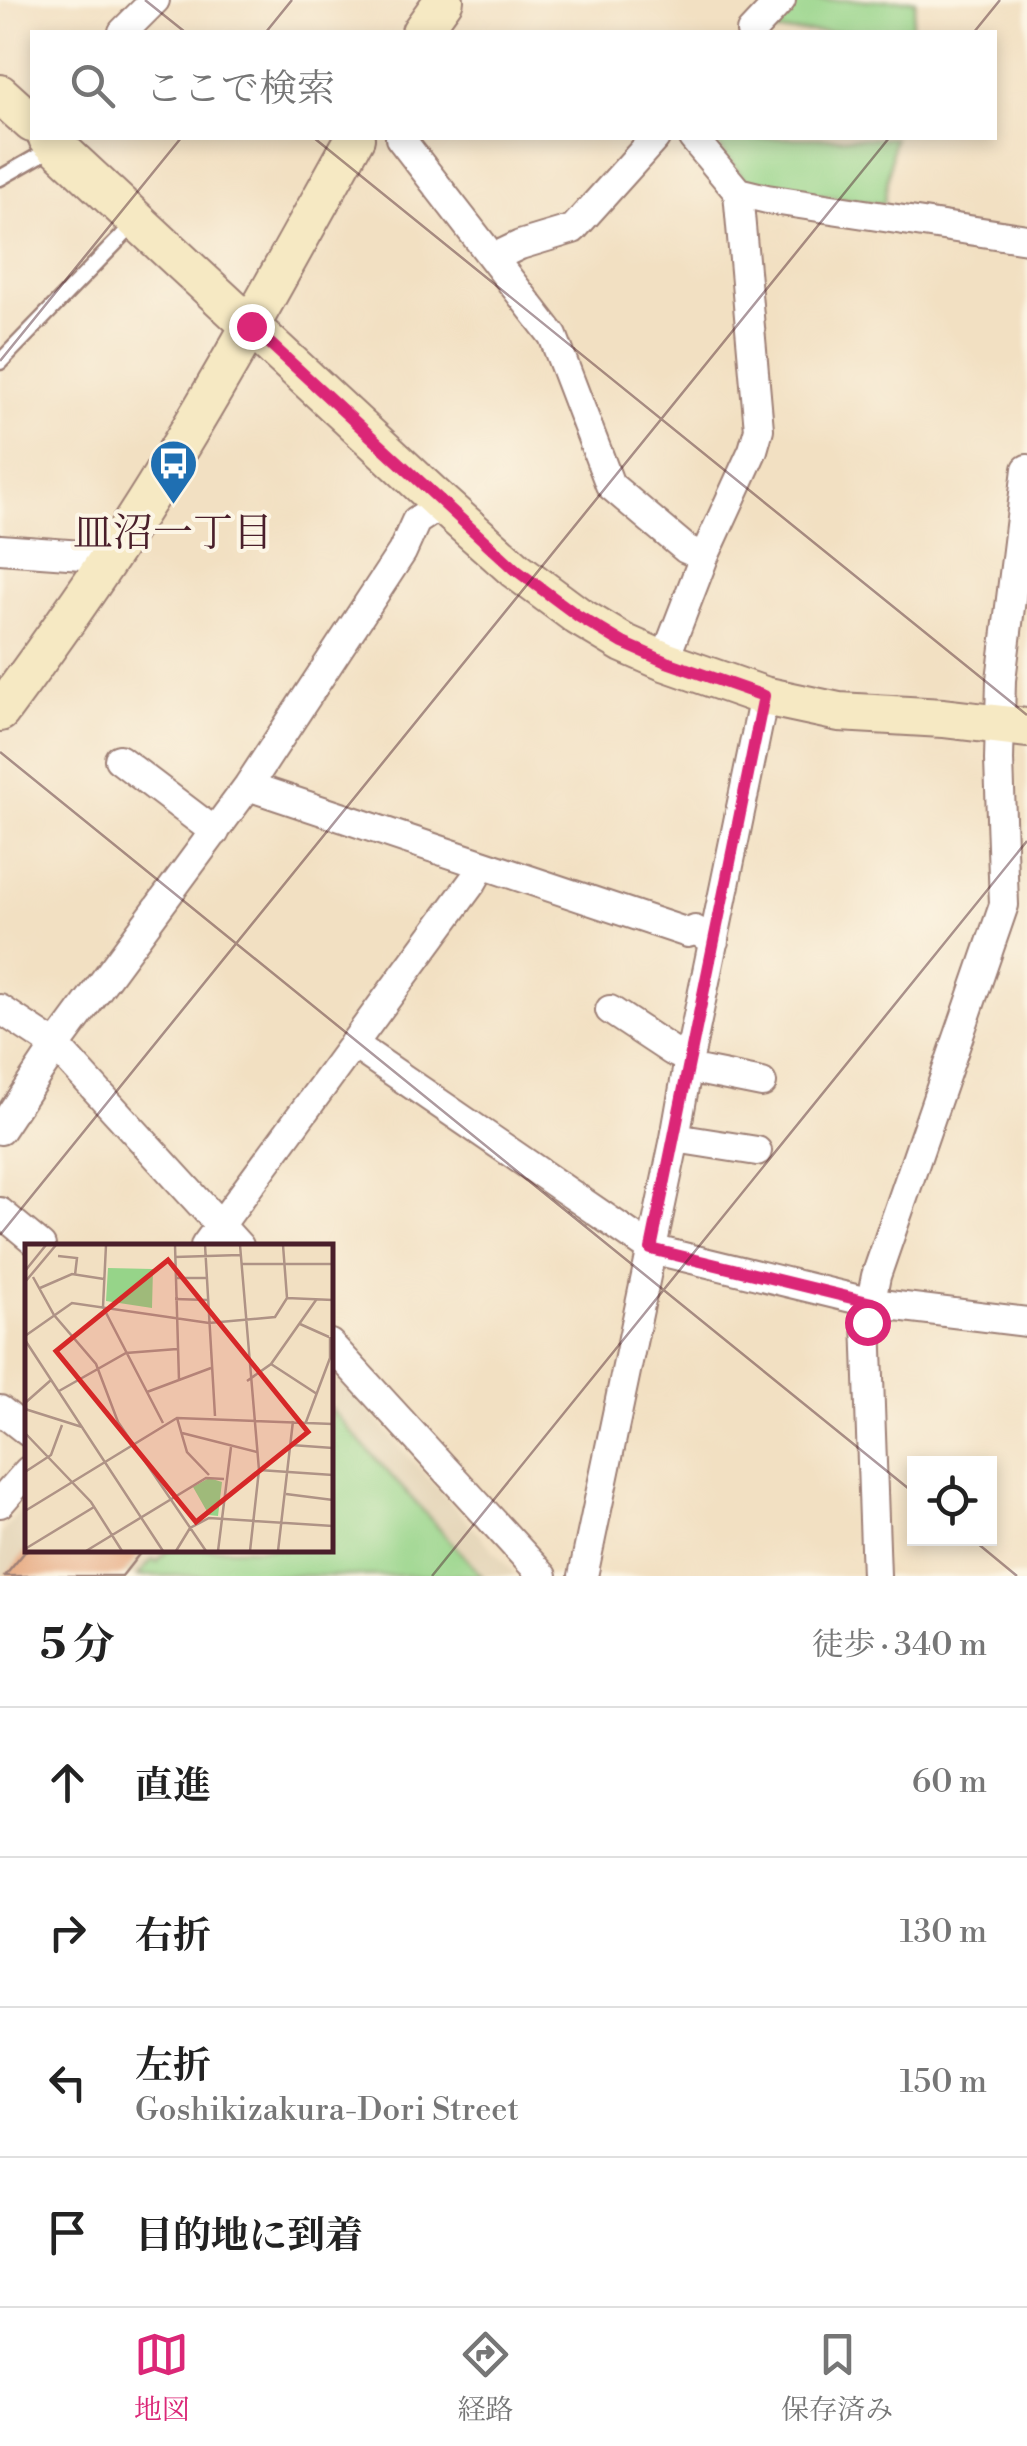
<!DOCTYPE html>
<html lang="ja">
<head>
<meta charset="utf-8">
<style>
	body { margin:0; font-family:"Libre Bodoni","Noto Serif JP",serif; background:#f6f6f6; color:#222 }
	.controls { position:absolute; right:30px; bottom:30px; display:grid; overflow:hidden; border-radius:0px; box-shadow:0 5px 15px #0003 }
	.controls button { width:90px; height:90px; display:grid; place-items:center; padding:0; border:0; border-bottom:2px solid #e0e0e0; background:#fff; color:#222; font:50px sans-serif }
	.stop { position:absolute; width:30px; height:30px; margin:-22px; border:8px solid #db2777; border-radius:50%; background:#fff }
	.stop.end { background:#db2777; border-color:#fff; box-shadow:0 2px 10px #0008 }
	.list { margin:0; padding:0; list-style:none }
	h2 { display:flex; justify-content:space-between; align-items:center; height:130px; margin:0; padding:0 40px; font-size:42px }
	h2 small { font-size:32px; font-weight:400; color:#767676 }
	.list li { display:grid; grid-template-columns:65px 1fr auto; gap:30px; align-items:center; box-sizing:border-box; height:150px; padding:0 40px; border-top:2px solid #e0e0e0 }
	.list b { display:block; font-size:38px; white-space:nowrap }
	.list p { margin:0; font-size:32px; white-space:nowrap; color:#767676 }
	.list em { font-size:32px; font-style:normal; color:#767676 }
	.icon { flex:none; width:55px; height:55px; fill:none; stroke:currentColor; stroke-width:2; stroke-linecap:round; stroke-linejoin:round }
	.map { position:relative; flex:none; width:1027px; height:1576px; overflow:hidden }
	.search { position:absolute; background:#fff; box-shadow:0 5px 15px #0003; left:30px; right:30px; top:30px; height:110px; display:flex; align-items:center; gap:25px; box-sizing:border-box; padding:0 35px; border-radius:0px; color:#767676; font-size:38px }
	.sheet { height:730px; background:#fff }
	nav { display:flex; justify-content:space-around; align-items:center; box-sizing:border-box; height:140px; border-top:2px solid #e0e0e0; background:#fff; font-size:28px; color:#767676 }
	nav a { display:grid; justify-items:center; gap:5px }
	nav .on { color:#db2777 }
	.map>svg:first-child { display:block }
</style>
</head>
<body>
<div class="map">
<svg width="1027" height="1576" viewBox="0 0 1027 1576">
	<rect width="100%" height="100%" fill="#fcf5e5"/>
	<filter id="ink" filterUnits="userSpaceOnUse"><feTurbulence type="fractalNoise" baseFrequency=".01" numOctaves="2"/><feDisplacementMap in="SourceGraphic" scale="20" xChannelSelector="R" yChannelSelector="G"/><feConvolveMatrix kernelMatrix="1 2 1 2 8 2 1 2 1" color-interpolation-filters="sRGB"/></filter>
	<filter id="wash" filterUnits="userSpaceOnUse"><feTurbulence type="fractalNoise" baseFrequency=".0048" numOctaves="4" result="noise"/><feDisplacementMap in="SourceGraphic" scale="40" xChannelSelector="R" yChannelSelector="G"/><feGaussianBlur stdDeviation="2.25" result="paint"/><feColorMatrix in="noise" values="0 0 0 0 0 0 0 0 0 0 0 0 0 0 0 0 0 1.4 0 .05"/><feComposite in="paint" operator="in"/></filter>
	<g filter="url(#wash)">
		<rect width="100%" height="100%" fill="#f2e0c2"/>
		<path fill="#e2d2b4" d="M330,1369L516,1576H0V1536L27,1502L28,1548H330Z"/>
		<path fill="#96d489" stroke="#707a5a" stroke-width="2.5" d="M799,0H916L911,32H770Z
			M713,138H894L884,204L756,187L743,178Z
			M330,1408L482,1576H138L153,1559L157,1562L168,1549L330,1548Z"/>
		<g id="blocks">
			<path fill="#e39d71" d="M28,1548H144L122,1576H5Z"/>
		</g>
	</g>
	<g filter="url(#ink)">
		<use href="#blocks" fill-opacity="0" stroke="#9e8076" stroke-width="2.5"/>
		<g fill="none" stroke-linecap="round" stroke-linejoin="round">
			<defs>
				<path id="lane" d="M0,178L56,146
					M0,362L135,223"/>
				<path id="street" d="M123,32L155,0
					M751,32L781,0
					M400,138L553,336L610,485L686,549L704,557
					M693,138L738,192L767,199L1027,239
					M493,258L520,245L573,229L655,138
					M0,549L109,557
					M664,661L704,557L753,450L759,429L738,192
					M119,759L215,832
					M248,786L688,933L695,930L714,941
					M0,1009L56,1046L239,1246
					M610,1010L672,1051L689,1059
					M353,1044L651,1249L872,1303L1027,1322
					M687,1068L762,1083
					M0,1130L56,1046L248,786L402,552L416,521L442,504
					M675,1138L757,1151
					M0,1212L41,1246
					M205,1246L473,881L482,865
					M330,1344L543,1576
					M0,1410L28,1432
					M0,1503L28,1471
					M583,1576L675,1138L689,1059L764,696
					M876,1576L867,1321L876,1276L1004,905L999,760L1001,680L1027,469"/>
				<path id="secondary" d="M421,32L444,0
					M0,94L32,123
					M48,138L442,504L516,570L578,616L623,643L664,661L764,696L839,712L943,718L1027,728
					M0,712C57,635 113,556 163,474C231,364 292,251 355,138"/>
			</defs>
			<use href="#lane" stroke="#9e8076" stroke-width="19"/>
			<use href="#street" stroke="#9e8076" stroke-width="32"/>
			<use href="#secondary" stroke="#9e8076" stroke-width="42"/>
			<use href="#lane" stroke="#fff" stroke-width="14"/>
			<use href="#street" stroke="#fff" stroke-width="28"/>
			<use href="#secondary" stroke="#f6e9c3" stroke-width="38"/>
		</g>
	</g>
	<g fill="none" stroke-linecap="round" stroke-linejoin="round" filter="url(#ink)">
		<path stroke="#db2777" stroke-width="12" d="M251,326L516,570L578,616L623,643L664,661L764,696L651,1249L872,1303L867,1322"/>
	</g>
	<path fill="none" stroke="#4a1f2b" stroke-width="2.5" stroke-opacity="0.45" d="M145,0L185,32M266,32L292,0M974,32L1000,0M314,138L1027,715M0,361L181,138M0,752L914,1493M0,1235L889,138M971,1538L1017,1576M432,1576L1027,841"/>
	<defs>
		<symbol id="bus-pin" viewBox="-11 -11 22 30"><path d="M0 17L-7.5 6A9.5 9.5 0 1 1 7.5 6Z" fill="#1f6fb2" stroke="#fcf5e5"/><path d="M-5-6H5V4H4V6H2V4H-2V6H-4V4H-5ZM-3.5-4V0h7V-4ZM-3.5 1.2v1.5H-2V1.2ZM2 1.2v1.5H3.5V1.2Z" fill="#fff"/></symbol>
	</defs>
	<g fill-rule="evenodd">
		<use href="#bus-pin" x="146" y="436" width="55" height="75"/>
	</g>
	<g text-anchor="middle" stroke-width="8" stroke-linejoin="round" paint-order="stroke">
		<g font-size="40" fill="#4a1f2b" stroke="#fcf5e5">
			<text x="173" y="546">皿沼一丁目</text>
		</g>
	</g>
	<g transform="translate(25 1244)">
		<rect width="308" height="308" fill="#f2e0c2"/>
		<path d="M83,24L128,25L127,64L81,57ZM184,234L197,238L193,272L184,271L168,243Z" fill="#96d489"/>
		<path fill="none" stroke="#af9386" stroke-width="2.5" d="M81,1L78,63L138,179M150,1L154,136M180,1L190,172M215,1L234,226L225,307M258,1L262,54M33,12L52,14L50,31M150,13L215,11M216,20H308M0,27L21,1M8,33L29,71L71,120L93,178L181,307M150,34H182M0,38L31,1M15,44L47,30L79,35M150,55L182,56M275,80L304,93M0,92L47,59L184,79L250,73L262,54L308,56M0,96L138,307M246,120L292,150M222,137L246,120L291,56M34,147L101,109L152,105M122,148L186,124M0,159L26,136M0,165L57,183M152,174L162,208L184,231M281,178L305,114V93M0,189L66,258L97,307M157,189L232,208M266,201L308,204M234,226L308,231M0,228L26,211L37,181M261,250L308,256M0,267L152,174L308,180M0,305L69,263M61,307L181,234L199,235M151,307L165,284L184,274L308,282M193,307L206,203M253,307L268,177"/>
		<path fill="#d62828" fill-opacity="0.15" stroke="#d62828" stroke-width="5" d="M143,16L283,188L171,278L31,107Z"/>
		<rect width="308" height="308" fill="none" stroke="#4a1f2b" stroke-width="5"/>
	</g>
</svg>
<div class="controls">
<button><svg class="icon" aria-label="locate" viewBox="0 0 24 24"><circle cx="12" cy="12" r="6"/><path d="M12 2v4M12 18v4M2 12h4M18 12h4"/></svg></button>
</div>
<div class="stop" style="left:867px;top:1322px"></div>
<div class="stop end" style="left:251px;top:326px"></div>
<div class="search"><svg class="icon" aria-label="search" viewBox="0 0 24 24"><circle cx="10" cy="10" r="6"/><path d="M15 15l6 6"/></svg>ここで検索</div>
</div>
<section class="sheet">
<h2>5 分<small>徒歩 · 340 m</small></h2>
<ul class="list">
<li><svg class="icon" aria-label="ahead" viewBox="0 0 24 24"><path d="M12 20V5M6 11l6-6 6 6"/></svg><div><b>直進</b></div><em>60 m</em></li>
<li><svg class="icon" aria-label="right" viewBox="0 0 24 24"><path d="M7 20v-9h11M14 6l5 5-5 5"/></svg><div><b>右折</b></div><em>130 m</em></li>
<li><svg class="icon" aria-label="left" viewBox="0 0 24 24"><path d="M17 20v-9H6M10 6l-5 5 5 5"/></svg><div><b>左折</b><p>Goshikizakura-Dori Street</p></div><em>150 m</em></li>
<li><svg class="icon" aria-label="arrive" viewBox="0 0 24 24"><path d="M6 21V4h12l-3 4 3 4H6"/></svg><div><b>目的地に到着</b></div></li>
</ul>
</section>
<nav>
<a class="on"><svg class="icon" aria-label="map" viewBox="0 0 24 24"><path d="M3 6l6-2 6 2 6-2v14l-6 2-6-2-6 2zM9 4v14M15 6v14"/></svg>地図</a>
<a><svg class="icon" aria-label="directions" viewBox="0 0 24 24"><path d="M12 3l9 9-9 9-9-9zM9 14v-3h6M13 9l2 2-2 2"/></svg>経路</a>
<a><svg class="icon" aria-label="saved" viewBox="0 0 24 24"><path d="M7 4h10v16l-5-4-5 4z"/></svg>保存済み</a>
</nav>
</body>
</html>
